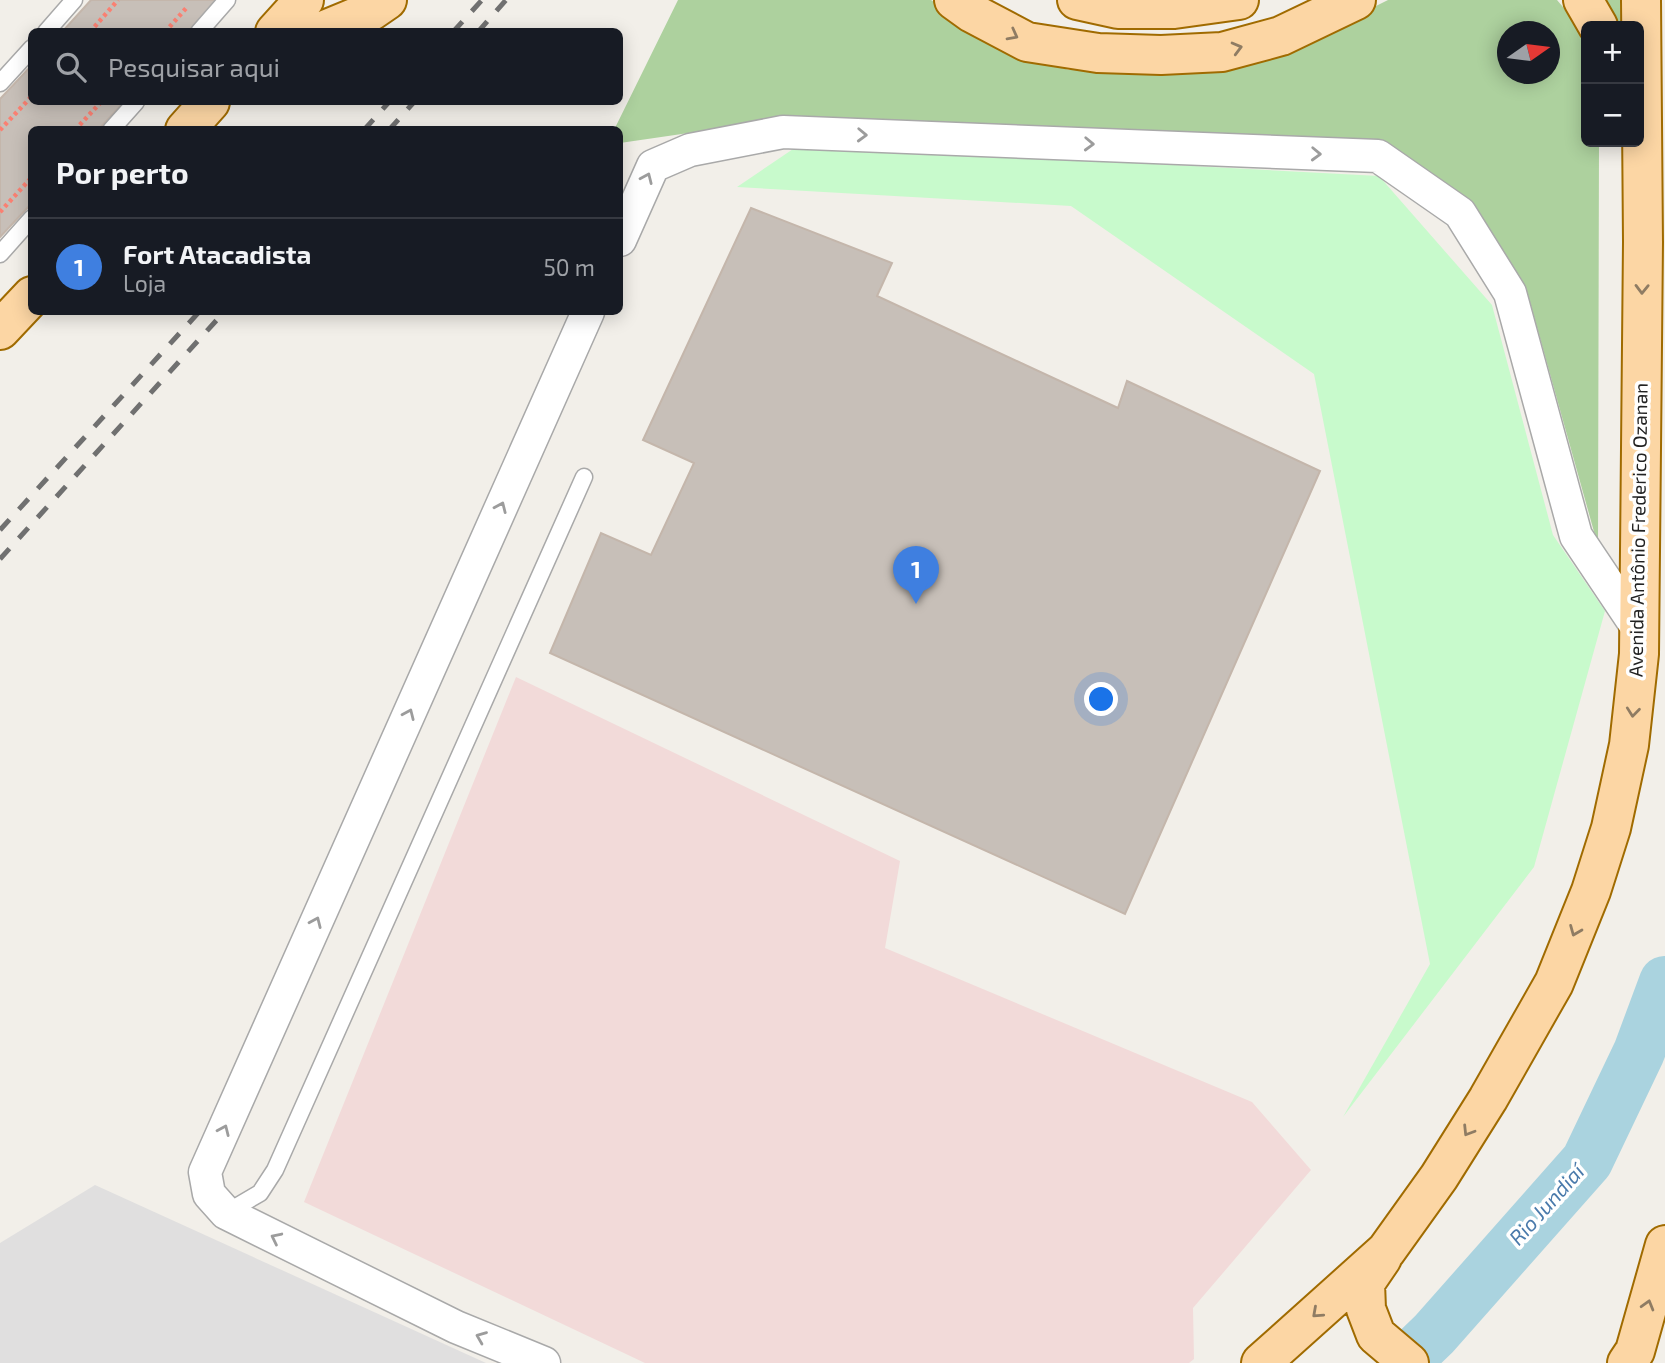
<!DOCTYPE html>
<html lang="pt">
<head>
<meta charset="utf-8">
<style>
	body { margin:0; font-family:"Exo 2",sans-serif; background:#242831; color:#f1f3f6 }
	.controls { position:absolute; right:21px; top:21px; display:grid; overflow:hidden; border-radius:10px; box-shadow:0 4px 18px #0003 }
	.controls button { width:63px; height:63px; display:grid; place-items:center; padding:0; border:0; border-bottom:2px solid #363941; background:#171b24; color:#f1f3f6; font:35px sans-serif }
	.compass { position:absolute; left:1497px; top:21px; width:63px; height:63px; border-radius:50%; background:#171b24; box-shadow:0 4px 18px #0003; rotate:76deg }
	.you { position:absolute; left:1102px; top:700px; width:24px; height:24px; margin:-18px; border:5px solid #fff; border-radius:50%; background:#1a73e8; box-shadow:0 0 0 10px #1a73e833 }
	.badge { display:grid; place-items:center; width:46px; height:46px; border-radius:50%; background:#0f766e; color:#fff; font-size:23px; font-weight:700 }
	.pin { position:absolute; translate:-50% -58px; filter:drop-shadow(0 2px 4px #0008) }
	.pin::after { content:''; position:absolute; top:37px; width:24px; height:21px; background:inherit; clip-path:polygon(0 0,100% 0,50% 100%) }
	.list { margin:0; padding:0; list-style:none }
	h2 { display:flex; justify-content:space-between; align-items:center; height:91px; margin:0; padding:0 28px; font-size:30px }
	h2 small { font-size:23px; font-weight:400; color:#9ea1a6 }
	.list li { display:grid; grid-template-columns:46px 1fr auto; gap:21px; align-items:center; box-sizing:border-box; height:98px; padding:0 28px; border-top:2px solid #363941 }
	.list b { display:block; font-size:26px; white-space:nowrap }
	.list p { margin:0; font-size:23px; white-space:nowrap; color:#9ea1a6 }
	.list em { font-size:23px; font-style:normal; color:#9ea1a6 }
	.icon { flex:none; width:38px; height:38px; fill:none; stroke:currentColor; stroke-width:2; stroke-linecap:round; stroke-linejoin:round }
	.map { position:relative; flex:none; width:1665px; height:1363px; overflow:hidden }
	.search { position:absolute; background:#171b24; box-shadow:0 4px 18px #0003; left:28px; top:28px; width:595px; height:77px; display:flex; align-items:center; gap:18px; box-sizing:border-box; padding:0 24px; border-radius:10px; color:#9ea1a6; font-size:26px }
	.panel { position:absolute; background:#171b24; box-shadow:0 4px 18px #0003; left:28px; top:126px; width:595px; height:189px; border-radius:10px }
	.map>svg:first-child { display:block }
</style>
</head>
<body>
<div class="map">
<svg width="1665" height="1363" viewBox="0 0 1665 1363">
	<rect width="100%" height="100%" fill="#f2efe9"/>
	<path fill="#e0dfdf" d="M95,1185L486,1363H0V1243Z"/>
	<path fill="#f2dad9" d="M516,677L900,861L885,948L1252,1102L1311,1170L1193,1308L1194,1359L1189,1363H645L304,1202Z"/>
	<path fill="#add19e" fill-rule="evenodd" d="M678,0H931L1010,53L1069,70L1266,61L1388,0H1557L1580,27L1586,49V142H1599L1598,546L1526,288L1473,208L1385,148L791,118L620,143V130H614ZM1508,32H1550V74H1508Z
		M1589,0H1620L1621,26H1605Z"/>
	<path fill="#c8facc" d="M799,145L1379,176L1492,305L1553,535L1605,611L1534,867L1343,1117L1430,964L1314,374L1071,206L737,187Z"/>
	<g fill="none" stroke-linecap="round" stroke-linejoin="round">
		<path stroke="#aad3df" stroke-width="52" d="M1404,1363L1434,1334L1587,1161L1639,1052L1665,982"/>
	</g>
	<path fill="#c7bfb8" stroke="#c4b6ab" stroke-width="2" d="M91,0H217L188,32H62Z
		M32,65V102H124L98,130H32V203L0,237V99Z
		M751,208L892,263L877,296L1118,408L1127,381L1320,471L1125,914L550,653L601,533L651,555L694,463L643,440Z"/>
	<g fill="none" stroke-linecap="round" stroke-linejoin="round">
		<defs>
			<path id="lane" d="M46,32L74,0
				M199,32L227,0
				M0,83L32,48
				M111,130L136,102
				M0,254L32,218
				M226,1213L260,1193L275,1170L584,477"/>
			<path id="street" d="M620,240L653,166L690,150L783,132L1378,156L1460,213L1510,293L1576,536L1639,630
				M544,1363L456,1327L226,1213L209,1194L205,1172L588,312"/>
			<path id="primary" d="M954,0L972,13L1027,42L1098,53L1161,55L1222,52L1281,36L1356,0
				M1077,0L1118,9H1174L1239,0
				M1583,0L1598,26
				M275,32L304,0
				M320,32L371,11L387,0
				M185,130L210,102
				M0,330L32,296
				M1382,1258L1365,1283L1366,1309L1376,1335L1409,1363
				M1261,1363L1386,1251L1439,1177L1488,1099L1554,983L1591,891L1611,828L1629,745L1639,654L1643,242L1641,0
				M1627,1363L1635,1351L1665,1245"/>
		</defs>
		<use href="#lane" stroke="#a9a9a9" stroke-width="19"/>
		<use href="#street" stroke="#a9a9a9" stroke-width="35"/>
		<use href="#primary" stroke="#a06b00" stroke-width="42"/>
		<path stroke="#fa8072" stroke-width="4.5" stroke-dasharray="3.5 3.5" stroke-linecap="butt" d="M90,32L118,0
			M165,32L188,6
			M0,130L32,96
			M75,130L101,102
			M0,212L32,177"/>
		<use href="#lane" stroke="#fff" stroke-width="16"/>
		<use href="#street" stroke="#fff" stroke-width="32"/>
		<use href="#primary" stroke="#fcd6a4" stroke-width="38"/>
		<path stroke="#707070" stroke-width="5" stroke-dasharray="14 14" stroke-linecap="butt" d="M453,32L482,0
			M478,32L506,0
			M364,130L389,102
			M389,130L414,102
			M0,530L199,312
			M0,559L224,312"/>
	</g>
	<defs><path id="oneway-chevron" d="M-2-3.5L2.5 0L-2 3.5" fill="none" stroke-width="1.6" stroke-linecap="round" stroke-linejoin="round" transform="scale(1.75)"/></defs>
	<g stroke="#8f7c63">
		<use href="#oneway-chevron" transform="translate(1013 35) rotate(28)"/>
		<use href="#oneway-chevron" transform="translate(1237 48) rotate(-15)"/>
		<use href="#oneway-chevron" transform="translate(1642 289) rotate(91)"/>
		<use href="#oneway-chevron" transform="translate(1633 712) rotate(96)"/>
		<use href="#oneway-chevron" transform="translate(1575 931) rotate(112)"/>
		<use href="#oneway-chevron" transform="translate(1468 1131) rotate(122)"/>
		<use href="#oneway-chevron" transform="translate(1648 1305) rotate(-74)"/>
		<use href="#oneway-chevron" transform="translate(1317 1313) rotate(138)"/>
	</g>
	<g stroke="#9c9c9c">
		<use href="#oneway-chevron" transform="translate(862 135) rotate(2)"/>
		<use href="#oneway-chevron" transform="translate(1089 144) rotate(2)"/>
		<use href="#oneway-chevron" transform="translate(1316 154) rotate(2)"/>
		<use href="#oneway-chevron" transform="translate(647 178) rotate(-66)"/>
		<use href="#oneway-chevron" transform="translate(501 507) rotate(-66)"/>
		<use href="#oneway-chevron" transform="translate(409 714) rotate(-66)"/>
		<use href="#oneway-chevron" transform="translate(316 922) rotate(-66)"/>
		<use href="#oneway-chevron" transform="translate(224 1130) rotate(-66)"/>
		<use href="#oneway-chevron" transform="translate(276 1238) rotate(-154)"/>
		<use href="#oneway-chevron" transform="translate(481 1337) rotate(-158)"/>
	</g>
	<g text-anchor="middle" stroke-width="7" stroke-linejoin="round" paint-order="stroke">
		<g font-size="19" fill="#222" stroke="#fff">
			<text transform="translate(1638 530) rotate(-89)" y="7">Avenida Antônio Frederico Ozanan</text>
		</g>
		<g font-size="21" font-style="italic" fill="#4a7aab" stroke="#fff">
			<text transform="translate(1547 1205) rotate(-48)" y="7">Rio Jundiaí</text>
		</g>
	</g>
</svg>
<div class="controls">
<button>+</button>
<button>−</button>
</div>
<svg class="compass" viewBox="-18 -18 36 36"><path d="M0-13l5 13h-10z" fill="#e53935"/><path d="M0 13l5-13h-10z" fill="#9ea1a6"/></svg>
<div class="you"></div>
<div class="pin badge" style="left:916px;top:604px;background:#3f7fe0">1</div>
<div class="search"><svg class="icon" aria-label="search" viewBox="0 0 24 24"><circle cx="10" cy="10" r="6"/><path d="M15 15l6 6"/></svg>Pesquisar aqui</div>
<section class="panel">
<h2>Por perto<small></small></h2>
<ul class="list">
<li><span class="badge" style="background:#3f7fe0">1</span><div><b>Fort Atacadista</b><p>Loja</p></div><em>50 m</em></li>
</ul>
</section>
</div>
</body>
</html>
